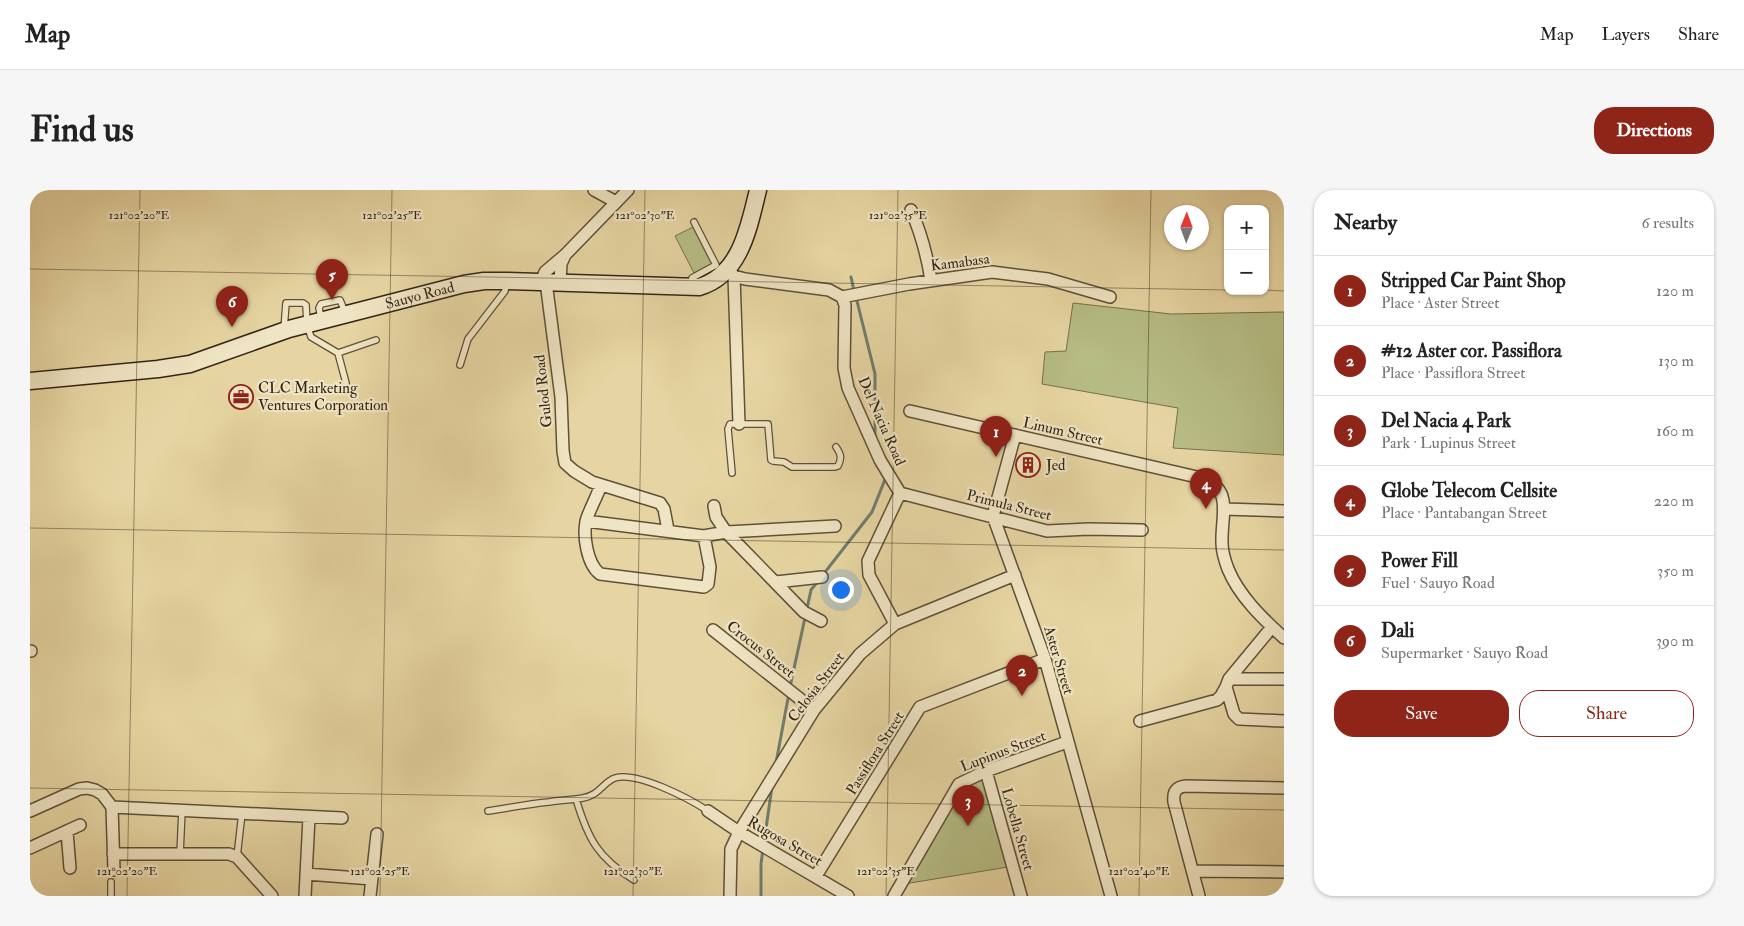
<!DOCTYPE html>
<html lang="en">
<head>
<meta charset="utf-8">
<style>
	body { margin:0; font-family:"IM FELL Double Pica",serif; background:#f6f6f6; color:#222 }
	.controls { position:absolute; right:15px; top:15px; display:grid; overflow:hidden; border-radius:10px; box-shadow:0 1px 4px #0004 }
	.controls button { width:45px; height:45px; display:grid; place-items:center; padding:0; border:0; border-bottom:1px solid #e0e0e0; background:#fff; color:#222; font:25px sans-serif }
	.compass { position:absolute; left:1134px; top:15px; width:45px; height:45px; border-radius:50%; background:#fff; box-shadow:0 1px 4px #0004; rotate:1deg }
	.you { position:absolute; left:810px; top:399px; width:18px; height:18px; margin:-12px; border:4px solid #fff; border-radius:50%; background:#1a73e8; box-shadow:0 0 0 8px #1a73e833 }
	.badge { display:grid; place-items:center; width:32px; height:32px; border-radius:50%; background:#8f2418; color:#fff; font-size:16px; font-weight:700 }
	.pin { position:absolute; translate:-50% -41px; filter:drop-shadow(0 1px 2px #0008) }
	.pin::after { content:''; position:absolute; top:26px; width:18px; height:15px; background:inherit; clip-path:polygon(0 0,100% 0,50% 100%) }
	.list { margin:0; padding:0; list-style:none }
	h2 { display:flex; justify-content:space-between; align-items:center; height:65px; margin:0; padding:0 20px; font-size:21px }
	h2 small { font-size:16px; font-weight:400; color:#767676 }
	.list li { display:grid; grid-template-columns:32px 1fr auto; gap:15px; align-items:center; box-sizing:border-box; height:70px; padding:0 20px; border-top:1px solid #e0e0e0 }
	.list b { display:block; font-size:19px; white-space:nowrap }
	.list p { margin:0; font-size:16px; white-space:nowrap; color:#767676 }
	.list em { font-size:16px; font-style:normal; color:#767676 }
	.actions { display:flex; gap:10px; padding:15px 20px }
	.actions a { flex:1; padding:11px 0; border:1px solid #8f2418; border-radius:20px; text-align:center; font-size:18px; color:#8f2418 }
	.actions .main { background:#8f2418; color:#fff }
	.map { position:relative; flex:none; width:1254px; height:706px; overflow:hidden; border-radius:20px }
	header { display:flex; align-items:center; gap:30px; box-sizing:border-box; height:70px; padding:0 25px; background:#fff; border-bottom:1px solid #e0e0e0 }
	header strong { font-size:24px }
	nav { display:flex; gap:28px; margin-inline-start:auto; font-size:18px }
	.intro { display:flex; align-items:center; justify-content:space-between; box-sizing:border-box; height:120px; padding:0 30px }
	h1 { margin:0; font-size:35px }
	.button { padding:12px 22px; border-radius:20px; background:#8f2418; color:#fff; font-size:18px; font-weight:700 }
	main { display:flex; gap:30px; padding:0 30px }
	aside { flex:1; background:#fff; border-radius:20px; box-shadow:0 1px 4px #0004 }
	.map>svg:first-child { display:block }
</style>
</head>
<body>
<header>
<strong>Map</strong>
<nav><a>Map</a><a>Layers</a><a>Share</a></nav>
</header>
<div class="intro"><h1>Find us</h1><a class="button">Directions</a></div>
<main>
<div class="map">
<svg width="1254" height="706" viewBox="0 0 1254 706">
	<rect width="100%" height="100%" fill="#e6d5a2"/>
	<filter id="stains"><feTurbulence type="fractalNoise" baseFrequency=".004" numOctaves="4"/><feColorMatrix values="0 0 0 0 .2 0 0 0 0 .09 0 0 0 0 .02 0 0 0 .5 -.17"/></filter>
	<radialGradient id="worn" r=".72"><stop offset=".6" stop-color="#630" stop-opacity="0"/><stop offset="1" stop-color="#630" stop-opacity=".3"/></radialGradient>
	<path fill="#b6bd84" stroke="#74714d" d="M665,36L684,73L664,83L645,46Z
		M1043,113L1141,124L1254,122V265L1143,258L1148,218L1012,194L1015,162L1036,161Z
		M955,585L978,677L874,694L931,596Z"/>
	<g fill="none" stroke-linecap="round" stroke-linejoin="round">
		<path stroke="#6f7d6f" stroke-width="3" d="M821,87L824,101
			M826,107L845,184V246
			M792,386L842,322L856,287
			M760,497L781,400L788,391
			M746,573L759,503
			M734,652L742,597
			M731,706V674L733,659"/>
		<defs>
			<path id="lane" d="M660,95L662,88L686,75L664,32
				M291,128L289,118L291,114L310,110L315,122
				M254,139L256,113H273L276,115L277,135L281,147L308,163L346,150
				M308,163L316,193
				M430,175L438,149L475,101L476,93
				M702,283L698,239L700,234H738L741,270L743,271L754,272L762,277H805L808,276C812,268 811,264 806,257
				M546,609C558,649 568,668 604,690
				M458,621C478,618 498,614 519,612C530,610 542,610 553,608C570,605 573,592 585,588C607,581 660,609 678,621
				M150,664L152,620
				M207,667L212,623
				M81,692V706"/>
			<path id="street" d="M564,0L586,12
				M881,20C891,43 897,65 901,90
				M698,80L704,86L715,89L799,100L812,107L815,115L814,178L818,198L850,270L870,303
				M704,86L709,234
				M511,92L515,82L535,65L598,0
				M516,92L531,207L533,261L535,273L544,281L562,292L630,313L634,319L638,340
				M530,93L531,74L535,65
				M812,107L879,94L962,82L1018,89L1080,107
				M880,221L1167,287C1205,297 1191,323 1192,353C1192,362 1195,371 1198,379C1209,406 1233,429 1254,448
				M985,245L963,326L1015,469L1081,706
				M571,295C567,306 561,317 557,328C552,344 557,374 570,384L674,397L678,394L680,377L674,346
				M870,303L1017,341L1059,339L1112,340
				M684,316L686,327L696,342L774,422L791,431
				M1194,319L1254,321
				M556,331L674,346L696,342L805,336
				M746,392L792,387
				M865,434L839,385L838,371L870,303
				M1242,437L1199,489L1196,497L1204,524L1209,529L1254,531
				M683,440L784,520
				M0,461H1
				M1199,489H1254
				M1110,531L1187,510L1191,506L1196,497
				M956,581L991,706
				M82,617L312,628
				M0,621L49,599L57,598L65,600L72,604L82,617L84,680
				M678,621L709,642L818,706
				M37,642L40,678
				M0,658L50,635
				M83,664H199L207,667L242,706
				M1163,681L1254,682
				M276,684L342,689
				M786,686L890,517L1015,469
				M275,706L279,627
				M340,706L347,644
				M700,706L701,659L709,642L784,520L830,464L865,434L985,385
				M864,706L929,594L956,581L1037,552
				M1169,706L1144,612C1143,603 1145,597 1156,596L1254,598"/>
			<g id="secondary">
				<path id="s1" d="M0,191L128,179L160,174L259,139L434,94L454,91H476L669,97C711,85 719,36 728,0"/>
			</g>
		</defs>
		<use href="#lane" stroke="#5f5139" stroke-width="8"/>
		<use href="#street" stroke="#5f5139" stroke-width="14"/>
		<use href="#secondary" stroke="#322516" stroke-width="19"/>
		<use href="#lane" stroke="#efe4c3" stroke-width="5.5"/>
		<use href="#street" stroke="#efe4c3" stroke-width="11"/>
		<use href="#secondary" stroke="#efe4c3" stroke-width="16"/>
	</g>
	<path fill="none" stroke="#322516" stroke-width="1" stroke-opacity="0.45" d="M0,79L1198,100M1235,100L1254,101M0,338L1254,360M0,598L1254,620M97,706L110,0M350,706L362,0M603,706L615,0M856,706L868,0M1109,706L1121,0"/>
	<defs>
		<symbol id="office-ring" viewBox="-11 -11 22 22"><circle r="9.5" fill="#efe4c3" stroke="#8f2418" stroke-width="1.5"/><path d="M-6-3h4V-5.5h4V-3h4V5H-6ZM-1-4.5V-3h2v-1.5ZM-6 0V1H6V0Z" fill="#8f2418"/></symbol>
		<symbol id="building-ring" viewBox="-11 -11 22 22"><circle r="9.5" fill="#efe4c3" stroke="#8f2418" stroke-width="1.5"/><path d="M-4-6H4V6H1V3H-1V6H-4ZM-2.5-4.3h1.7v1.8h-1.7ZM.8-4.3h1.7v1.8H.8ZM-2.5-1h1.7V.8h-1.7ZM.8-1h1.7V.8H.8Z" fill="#8f2418"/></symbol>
	</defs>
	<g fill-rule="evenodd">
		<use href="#office-ring" x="197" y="193" width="28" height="28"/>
		<use href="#building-ring" x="984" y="261" width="28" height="28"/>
	</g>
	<g text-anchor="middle" stroke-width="4.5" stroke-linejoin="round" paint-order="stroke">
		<g font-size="15" fill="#322516" stroke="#efe4c3">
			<text transform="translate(930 72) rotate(-7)" y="5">Kamabasa</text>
			<text dy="5" stroke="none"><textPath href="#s1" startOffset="401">Sauyo Road</textPath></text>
			<text transform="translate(513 201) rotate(-96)" y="5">Gulod Road</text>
			<text transform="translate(852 231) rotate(66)" y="5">Del Nacia Road</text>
			<text transform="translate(1033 241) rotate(13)" y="5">Linum Street</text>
			<text transform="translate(979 315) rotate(14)" y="5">Primula Street</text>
			<text transform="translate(731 459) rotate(38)" y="5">Crocus Street</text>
			<text transform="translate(1029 470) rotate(73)" y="5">Aster Street</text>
			<text transform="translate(786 497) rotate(-53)" y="5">Celosia Street</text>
			<text transform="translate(973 561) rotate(-21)" y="5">Lupinus Street</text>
			<text transform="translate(845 563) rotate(-58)" y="5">Passiflora Street</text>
			<text transform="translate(988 639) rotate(74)" y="5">Lobella Street</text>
			<text transform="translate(755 651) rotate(30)" y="5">Rugosa Street</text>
		</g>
		<g font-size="15" fill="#322516" stroke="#efe4c3" text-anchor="start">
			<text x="228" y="203">CLC Marketing<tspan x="228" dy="17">Ventures Corporation</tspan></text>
			<text x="1016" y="280">Jed</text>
		</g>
	</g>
	<g font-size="12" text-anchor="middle" fill="#322516" stroke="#efe4c3" stroke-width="4.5" stroke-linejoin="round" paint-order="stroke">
		<text x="109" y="29">121°02'20"E</text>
		<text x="362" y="29">121°02'25"E</text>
		<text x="615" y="29">121°02'30"E</text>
		<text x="868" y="29">121°02'35"E</text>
		<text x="97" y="685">121°02'20"E</text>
		<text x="350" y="685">121°02'25"E</text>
		<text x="603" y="685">121°02'30"E</text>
		<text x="856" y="685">121°02'35"E</text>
		<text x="1109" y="685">121°02'40"E</text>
	</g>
	<rect width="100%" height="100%" filter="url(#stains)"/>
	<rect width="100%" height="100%" fill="url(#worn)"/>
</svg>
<div class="controls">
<button>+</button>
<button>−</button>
</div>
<svg class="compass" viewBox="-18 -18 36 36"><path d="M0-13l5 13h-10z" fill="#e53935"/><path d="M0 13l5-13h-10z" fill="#767676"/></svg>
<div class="you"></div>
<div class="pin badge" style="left:966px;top:267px">1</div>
<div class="pin badge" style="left:992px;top:506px">2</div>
<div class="pin badge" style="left:938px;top:636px">3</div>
<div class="pin badge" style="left:1176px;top:319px">4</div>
<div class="pin badge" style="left:302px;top:110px">5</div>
<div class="pin badge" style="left:202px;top:137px">6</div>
</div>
<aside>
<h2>Nearby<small>6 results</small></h2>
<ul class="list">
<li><span class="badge">1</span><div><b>Stripped Car Paint Shop</b><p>Place · Aster Street</p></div><em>120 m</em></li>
<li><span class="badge">2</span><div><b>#12 Aster cor. Passiflora</b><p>Place · Passiflora Street</p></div><em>130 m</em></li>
<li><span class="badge">3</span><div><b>Del Nacia 4 Park</b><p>Park · Lupinus Street</p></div><em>160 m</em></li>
<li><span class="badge">4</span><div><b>Globe Telecom Cellsite</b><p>Place · Pantabangan Street</p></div><em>220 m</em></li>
<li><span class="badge">5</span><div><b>Power Fill</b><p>Fuel · Sauyo Road</p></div><em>350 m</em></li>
<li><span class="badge">6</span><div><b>Dali</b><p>Supermarket · Sauyo Road</p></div><em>390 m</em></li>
</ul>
<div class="actions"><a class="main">Save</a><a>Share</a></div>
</aside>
</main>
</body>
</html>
